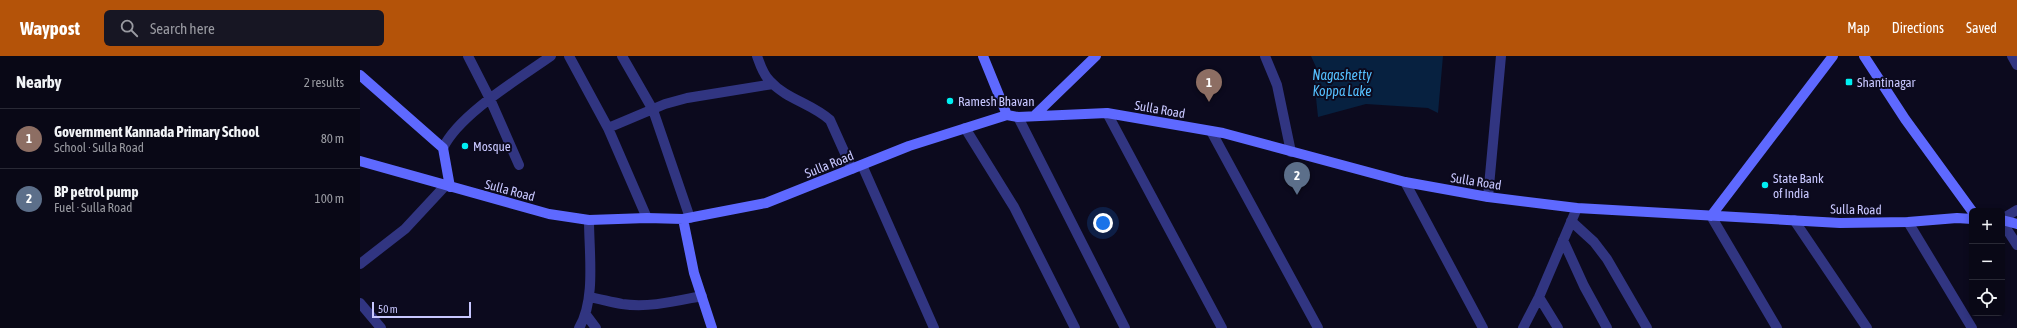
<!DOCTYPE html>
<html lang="en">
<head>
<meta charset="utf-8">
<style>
	body { margin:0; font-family:"Asap Condensed",sans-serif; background:#171623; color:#f1f3f6 }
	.controls { position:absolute; right:12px; bottom:12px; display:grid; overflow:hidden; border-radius:6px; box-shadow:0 2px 6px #0003 }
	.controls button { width:36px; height:36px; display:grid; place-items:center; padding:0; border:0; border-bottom:1px solid #292935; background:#090816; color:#f1f3f6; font:20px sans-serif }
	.scale { position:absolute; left:12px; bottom:10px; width:99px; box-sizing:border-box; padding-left:4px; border:2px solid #c8c7ff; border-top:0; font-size:11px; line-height:14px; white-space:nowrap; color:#c8c7ff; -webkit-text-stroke:3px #0c0a1e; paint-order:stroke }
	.you { position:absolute; left:743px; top:167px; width:14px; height:14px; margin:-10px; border:3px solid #fff; border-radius:50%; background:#1a73e8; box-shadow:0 0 0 6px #1a73e833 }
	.badge { display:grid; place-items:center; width:26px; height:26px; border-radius:50%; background:#b45309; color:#fff; font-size:13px; font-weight:700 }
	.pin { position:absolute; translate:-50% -33px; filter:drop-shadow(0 1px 2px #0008) }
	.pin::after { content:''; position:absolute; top:21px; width:14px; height:12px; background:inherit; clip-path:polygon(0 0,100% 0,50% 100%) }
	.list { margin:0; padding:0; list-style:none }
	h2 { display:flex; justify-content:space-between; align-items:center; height:52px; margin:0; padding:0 16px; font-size:17px }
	h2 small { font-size:13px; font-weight:400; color:#999aa1 }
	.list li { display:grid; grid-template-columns:26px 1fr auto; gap:12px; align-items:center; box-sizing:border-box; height:60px; padding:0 16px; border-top:1px solid #292935 }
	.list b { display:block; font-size:15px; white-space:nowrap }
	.list p { margin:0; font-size:13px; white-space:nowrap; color:#999aa1 }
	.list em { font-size:13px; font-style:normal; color:#999aa1 }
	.icon { flex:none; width:22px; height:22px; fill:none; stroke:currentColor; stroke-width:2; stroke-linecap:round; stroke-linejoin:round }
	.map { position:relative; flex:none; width:1657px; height:272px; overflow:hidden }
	header { display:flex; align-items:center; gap:24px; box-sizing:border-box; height:56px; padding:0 20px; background:#b45309; color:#fff }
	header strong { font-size:19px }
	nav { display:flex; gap:22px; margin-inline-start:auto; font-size:14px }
	.search { width:280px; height:36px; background:#171623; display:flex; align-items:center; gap:10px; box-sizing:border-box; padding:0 14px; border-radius:6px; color:#999aa1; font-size:15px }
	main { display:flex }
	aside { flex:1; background:#090816 }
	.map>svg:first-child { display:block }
</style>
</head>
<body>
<header>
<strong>Waypost</strong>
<div class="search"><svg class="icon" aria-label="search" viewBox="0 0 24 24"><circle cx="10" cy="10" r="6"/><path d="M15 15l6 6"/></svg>Search here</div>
<nav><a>Map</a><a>Directions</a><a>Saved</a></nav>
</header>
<main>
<aside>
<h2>Nearby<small>2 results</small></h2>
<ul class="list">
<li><span class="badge" style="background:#8d6e63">1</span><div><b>Government Kannada Primary School</b><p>School · Sulla Road</p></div><em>80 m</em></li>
<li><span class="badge" style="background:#5c6f8a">2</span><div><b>BP petrol pump</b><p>Fuel · Sulla Road</p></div><em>100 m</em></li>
</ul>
</aside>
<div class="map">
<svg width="1657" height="272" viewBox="0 0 1657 272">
	<rect width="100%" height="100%" fill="#0c0a1e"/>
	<path fill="#072140" d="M951,0H1083L1078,57L1068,52L1006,48L958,61L955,32L956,11Z"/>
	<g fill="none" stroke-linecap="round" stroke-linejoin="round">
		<path stroke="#313581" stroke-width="10" d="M108,0L130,43L159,109
			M209,0L248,72L287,162
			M262,0L293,54L330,162
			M397,0C400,8 403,19 410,25C426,43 453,48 470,64L492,113
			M905,0L917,29L931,96
			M1652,0L1657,9
			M747,57L862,272
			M658,61L765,272
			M248,72L305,48L327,42L413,28
			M605,72L654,151L715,272
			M851,75L958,272
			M83,92C99,58 160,22 191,0
			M502,109L574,272
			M1045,126L1123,272
			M1128,141L1141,0
			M1351,160L1417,272
			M1642,163L1657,154
			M1434,164L1507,272
			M1211,165L1234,186L1247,203L1287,272
			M1548,166L1612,272
			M1642,166L1657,189
			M1203,184L1224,230L1247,272
			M0,208L45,173L85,130
			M229,241C240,243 251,246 262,248C289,252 316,245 342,240
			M1179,241L1198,272
			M0,247L21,272
			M227,260L236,272
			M219,272C236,244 229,197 229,164
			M1163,272L1179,241L1217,152"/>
		<path stroke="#5e69ff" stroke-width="10" d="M623,0L647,59
			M1504,0L1545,63L1612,155
			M0,19L83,92L90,131
			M675,59L736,0
			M0,105L189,158L229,164L287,162L323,163L406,147L549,90L647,59L658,61L747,57L863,77L1045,126L1128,141L1217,152L1480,167L1548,166L1597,162L1612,163
			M1351,160L1473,0
			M323,163L334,217L352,272
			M1642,164L1657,168"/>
	</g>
	<g fill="#00f0f2" stroke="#0c0a1e" stroke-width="1.5">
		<rect x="1485" y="22" width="8" height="8" rx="2"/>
		<circle cx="590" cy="45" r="4"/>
		<circle cx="105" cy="90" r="4"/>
		<circle cx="1405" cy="129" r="4"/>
	</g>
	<g text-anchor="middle" stroke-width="4" stroke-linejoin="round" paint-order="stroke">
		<g font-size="13" fill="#c8c7ff" stroke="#0c0a1e" text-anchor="start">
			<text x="1497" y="31">Shantinagar</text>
			<text x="598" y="50">Ramesh Bhavan</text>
			<text x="113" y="95">Mosque</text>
			<text x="1413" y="127">State Bank<tspan x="1413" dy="15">of India</tspan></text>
		</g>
		<g font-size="13" fill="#c8c7ff" stroke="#0c0a1e">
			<text transform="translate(800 53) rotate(10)" y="5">Sulla Road</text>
			<text transform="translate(469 108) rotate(-22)" y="5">Sulla Road</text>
			<text transform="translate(1116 125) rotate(9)" y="5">Sulla Road</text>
			<text transform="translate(150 134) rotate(15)" y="5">Sulla Road</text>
			<text transform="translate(1496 153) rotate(1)" y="5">Sulla Road</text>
		</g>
		<g font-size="14" font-style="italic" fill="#55c0ff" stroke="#0c0a1e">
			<text x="982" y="24">Nagashetty<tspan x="982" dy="16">Koppa Lake</tspan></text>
		</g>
	</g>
</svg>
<div class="controls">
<button>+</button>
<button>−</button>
<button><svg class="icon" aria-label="locate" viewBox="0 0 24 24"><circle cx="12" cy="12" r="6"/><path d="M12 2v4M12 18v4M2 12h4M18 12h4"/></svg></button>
</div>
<div class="scale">50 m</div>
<div class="you"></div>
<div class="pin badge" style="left:849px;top:46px;background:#8d6e63">1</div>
<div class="pin badge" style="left:937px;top:139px;background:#5c6f8a">2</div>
</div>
</main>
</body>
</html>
